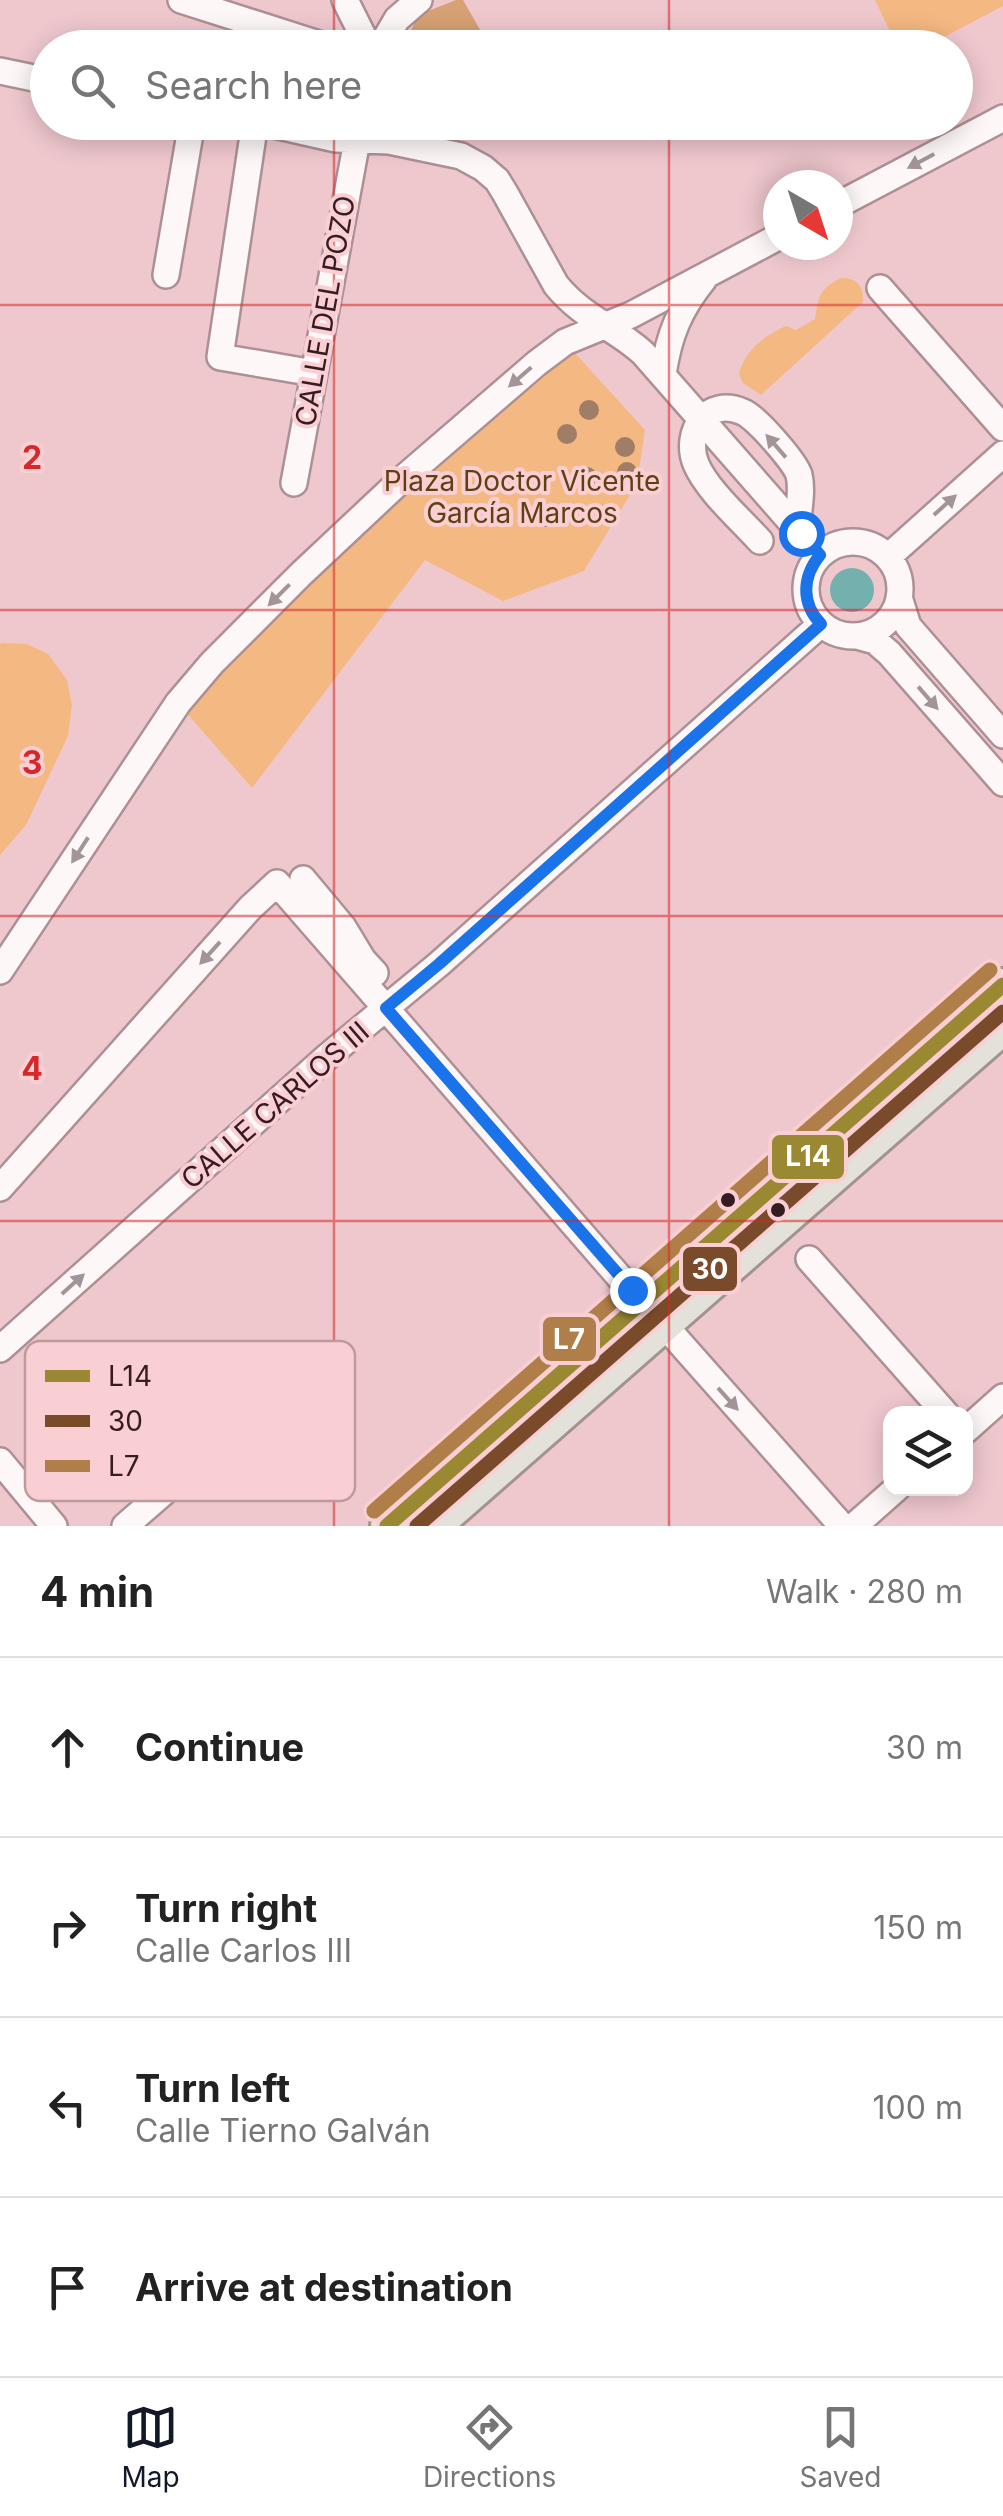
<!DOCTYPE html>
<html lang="en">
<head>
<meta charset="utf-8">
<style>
	body { margin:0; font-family:Inter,sans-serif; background:#f6f6f6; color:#222 }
	.controls { position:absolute; right:30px; bottom:30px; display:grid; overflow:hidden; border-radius:20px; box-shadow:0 5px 25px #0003 }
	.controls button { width:90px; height:90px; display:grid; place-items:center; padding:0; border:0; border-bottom:2px solid #e0e0e0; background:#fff; color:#222; font:50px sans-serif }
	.compass { position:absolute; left:763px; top:170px; width:90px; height:90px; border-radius:50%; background:#fff; box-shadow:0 5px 25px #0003; rotate:141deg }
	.stop { position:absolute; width:30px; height:30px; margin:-22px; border:8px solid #1a73e8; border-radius:50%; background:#fff }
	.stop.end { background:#1a73e8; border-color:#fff; box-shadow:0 2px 10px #0008 }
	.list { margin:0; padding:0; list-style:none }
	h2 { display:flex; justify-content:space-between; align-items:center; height:130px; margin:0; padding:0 40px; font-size:42px }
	h2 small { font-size:32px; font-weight:400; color:#767676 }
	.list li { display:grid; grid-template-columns:65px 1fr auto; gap:30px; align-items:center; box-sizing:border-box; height:180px; padding:0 40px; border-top:2px solid #e0e0e0 }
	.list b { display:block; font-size:38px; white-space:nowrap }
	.list p { margin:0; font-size:32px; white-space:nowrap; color:#767676 }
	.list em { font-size:32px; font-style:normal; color:#767676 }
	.icon { flex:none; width:55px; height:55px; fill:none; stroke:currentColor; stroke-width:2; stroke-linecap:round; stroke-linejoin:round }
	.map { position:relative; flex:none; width:1003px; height:1526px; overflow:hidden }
	.search { position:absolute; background:#fff; box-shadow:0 5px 25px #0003; left:30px; right:30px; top:30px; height:110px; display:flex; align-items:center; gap:25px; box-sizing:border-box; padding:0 35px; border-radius:55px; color:#767676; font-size:38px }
	.sheet { height:850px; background:#fff }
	nav { display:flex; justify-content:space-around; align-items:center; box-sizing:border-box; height:140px; border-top:2px solid #e0e0e0; background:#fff; font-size:28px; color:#767676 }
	nav a { display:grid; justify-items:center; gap:5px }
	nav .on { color:#111827 }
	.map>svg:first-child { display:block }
</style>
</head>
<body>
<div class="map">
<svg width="1003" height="1526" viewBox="0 0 1003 1526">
	<rect width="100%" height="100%" fill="#efc8ce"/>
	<path fill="#f4b882" d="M875,0H1003V6L925,47L898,48Z
		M841,278C857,278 864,286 863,302L761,395L743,383L739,374C745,350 764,336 786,326L796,330L815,319C819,296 819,289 841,278Z
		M565,342L645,430L637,483L584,571L503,601L425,560L252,788L178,703Z
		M3,643L27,644L48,654L67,680L72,705L68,736L26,825L0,855V644Z"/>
	<path fill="#d6a174" d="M456,0H463L490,47L403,48L418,15Z
		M408,123H513L480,138Z"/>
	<path fill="#74b0ae" d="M830 590a22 22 0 1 1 44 0a22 22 0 1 1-44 0Z"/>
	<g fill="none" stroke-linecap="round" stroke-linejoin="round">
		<defs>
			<path id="minor" d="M181,0L331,48
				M345,0L369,48
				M380,48L397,19L419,0
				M0,71L48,81
				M255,122L220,357L314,373
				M261,122L336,139L389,141L461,156L483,168L497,180L505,193L556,285C584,319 613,326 643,353L820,555
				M838,205L1003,118
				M166,275L192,122
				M880,288L1003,428
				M663,374C669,335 679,310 704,279
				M294,483L360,124
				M760,541C740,519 707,490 696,464C683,432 708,396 743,412C756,417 795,462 799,475C803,491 798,513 797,529
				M806 589a47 47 0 1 1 94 0a47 47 0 1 1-94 0Z
				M888,557L1003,454
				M899,597L908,626L1003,735
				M857,636L875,641L889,653L1003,783
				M303,879L343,927L363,960L375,973
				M0,971L178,703L212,663L301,574L399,482L537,363L565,342L631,315L778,237
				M0,1188L250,908L277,883L642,1303
				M809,1259L946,1414
				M665,1326L842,1526
				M0,1349L328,1056L439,964L821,624
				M966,1430L1003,1397
				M0,1461L54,1526
				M125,1526L248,1419
				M854,1526L897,1488"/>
			<path id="major" d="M387,1526L1003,985
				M435,1526L1003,1028"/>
		</defs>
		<use href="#minor" stroke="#ad9095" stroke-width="30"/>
		<use href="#major" stroke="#a2948a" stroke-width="38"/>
		<use href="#minor" stroke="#fdf7f8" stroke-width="25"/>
		<use href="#major" stroke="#e3e1da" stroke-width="32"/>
		<defs>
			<path id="bus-1" d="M387,1526L1003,985"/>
			<path id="bus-2" d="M417,1526L1003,1012"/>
			<path id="bus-3" d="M374,1511L990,970"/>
		</defs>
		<use href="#bus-1" stroke="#f9cfd4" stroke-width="22"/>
		<use href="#bus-2" stroke="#f9cfd4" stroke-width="22"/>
		<use href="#bus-3" stroke="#f9cfd4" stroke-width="22"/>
		<use href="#bus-1" stroke="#9a8833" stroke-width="15"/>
		<use href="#bus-2" stroke="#7a4b2a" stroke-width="15"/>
		<use href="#bus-3" stroke="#b07e48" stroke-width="15"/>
	</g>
	<g fill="#a07d67">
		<circle cx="589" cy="410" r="10"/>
		<circle cx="567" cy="434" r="10"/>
		<circle cx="625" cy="447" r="10"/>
		<circle cx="627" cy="472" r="10"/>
		<circle cx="587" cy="477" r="10"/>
		<circle cx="545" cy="517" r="10"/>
	</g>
	<defs><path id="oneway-solid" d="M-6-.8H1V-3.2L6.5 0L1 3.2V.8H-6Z" transform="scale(2.5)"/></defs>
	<g fill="#a39497">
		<use href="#oneway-solid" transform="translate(921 161) rotate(152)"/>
		<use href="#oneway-solid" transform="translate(520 377) rotate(139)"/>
		<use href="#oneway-solid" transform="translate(776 446) rotate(-131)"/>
		<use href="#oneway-solid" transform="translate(945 505) rotate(-42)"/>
		<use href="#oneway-solid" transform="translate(279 595) rotate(135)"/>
		<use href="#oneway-solid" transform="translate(928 698) rotate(49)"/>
		<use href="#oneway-solid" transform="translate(80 850) rotate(123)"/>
		<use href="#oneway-solid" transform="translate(210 953) rotate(132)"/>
		<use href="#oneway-solid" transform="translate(73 1284) rotate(-42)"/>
		<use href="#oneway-solid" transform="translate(728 1399) rotate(48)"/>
	</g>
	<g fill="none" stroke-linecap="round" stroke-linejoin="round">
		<path stroke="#1a73e8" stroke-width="12" d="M632,1290L386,1008L439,964L821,624C801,603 802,577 820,555L801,533"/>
	</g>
	<path fill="none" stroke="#d62828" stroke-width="2.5" stroke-opacity="0.55" d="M334,0V48M669,0V48M334,122V1526M669,122V1526M0,305H1003M0,610H1003M0,916H1003M0,1221H1003"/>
	<g fill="#351c20" stroke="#f9cfd4" stroke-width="4">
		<circle cx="728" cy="1200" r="9"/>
		<circle cx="778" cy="1210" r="9"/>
	</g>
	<g text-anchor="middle" stroke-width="8" stroke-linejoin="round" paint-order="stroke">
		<g font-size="28" fill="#351c20" stroke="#f9cfd4">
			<text transform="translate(325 311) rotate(-80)" y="10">CALLE DEL POZO</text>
			<text transform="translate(275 1105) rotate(-41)" y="10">CALLE CARLOS III</text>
		</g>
		<g font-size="28" fill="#603f12" stroke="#f9cfd4">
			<text x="522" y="491">Plaza Doctor Vicente<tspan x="522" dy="32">García Marcos</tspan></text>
		</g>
	</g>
	<rect x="25" y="1341" width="330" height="160" rx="15" fill="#f9cfd4" stroke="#be999e" stroke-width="2.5"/>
	<rect x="45" y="1370" width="45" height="12" fill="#9a8833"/>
	<rect x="45" y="1415" width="45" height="12" fill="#7a4b2a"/>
	<rect x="45" y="1460" width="45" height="12" fill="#b07e48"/>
	<g font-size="28" fill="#351c20">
		<text x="108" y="1386">L14</text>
		<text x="108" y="1431">30</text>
		<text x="108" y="1476">L7</text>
	</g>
	<g font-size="32" text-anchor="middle" font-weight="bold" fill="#d62828" stroke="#f9cfd4" stroke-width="8" stroke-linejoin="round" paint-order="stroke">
		<text x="32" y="469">2</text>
		<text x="32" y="774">3</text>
		<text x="32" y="1080">4</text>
	</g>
	<g stroke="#f9cfd4" stroke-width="4">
		<rect x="770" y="1133" width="76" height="48" rx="10" fill="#9a8833"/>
		<rect x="681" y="1245" width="58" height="48" rx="10" fill="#7a4b2a"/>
		<rect x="541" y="1315" width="57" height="48" rx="10" fill="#b07e48"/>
	</g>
	<g font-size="28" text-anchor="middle" font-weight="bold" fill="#fff">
		<text x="808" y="1166">L14</text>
		<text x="710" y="1279">30</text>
		<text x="569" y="1349">L7</text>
	</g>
</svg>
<div class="controls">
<button><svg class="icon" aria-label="layers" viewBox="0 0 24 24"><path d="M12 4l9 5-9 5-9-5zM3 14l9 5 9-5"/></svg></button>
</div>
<svg class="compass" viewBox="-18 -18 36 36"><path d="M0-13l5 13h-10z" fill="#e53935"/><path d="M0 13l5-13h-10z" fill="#767676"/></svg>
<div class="stop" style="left:801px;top:533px"></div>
<div class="stop end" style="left:632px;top:1290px"></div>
<div class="search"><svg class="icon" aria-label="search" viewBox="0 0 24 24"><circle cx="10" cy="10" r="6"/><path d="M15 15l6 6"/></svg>Search here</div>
</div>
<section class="sheet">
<h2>4 min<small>Walk · 280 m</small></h2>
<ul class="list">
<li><svg class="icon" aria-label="ahead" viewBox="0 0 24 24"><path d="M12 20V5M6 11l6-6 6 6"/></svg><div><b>Continue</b></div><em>30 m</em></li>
<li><svg class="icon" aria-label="right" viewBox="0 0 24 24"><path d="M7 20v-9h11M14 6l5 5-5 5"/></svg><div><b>Turn right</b><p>Calle Carlos III</p></div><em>150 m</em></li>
<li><svg class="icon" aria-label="left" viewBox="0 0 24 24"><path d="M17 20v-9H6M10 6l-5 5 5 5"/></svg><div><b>Turn left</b><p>Calle Tierno Galván</p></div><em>100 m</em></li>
<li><svg class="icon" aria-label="arrive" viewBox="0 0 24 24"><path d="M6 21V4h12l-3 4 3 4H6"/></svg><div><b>Arrive at destination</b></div></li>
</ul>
</section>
<nav>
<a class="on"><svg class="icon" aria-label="map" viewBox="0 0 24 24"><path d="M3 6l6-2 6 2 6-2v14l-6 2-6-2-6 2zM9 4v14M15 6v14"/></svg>Map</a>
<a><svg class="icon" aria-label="directions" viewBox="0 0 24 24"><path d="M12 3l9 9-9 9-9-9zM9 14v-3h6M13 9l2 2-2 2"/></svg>Directions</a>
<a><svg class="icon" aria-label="saved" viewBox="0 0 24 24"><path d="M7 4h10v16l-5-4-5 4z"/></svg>Saved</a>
</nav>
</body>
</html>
